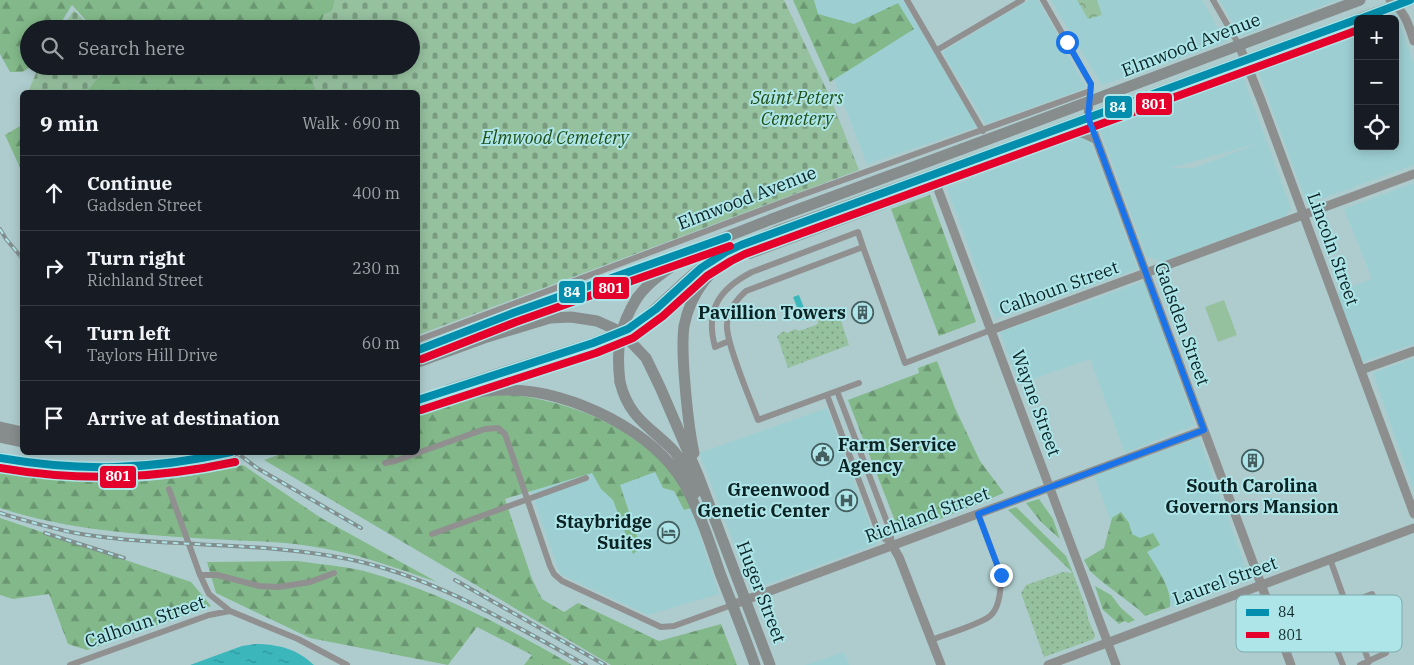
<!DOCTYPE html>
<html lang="en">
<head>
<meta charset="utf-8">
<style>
	body { margin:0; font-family:"IBM Plex Serif",serif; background:#20242c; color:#f1f3f6 }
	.controls { position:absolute; right:15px; top:15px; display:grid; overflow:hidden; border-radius:8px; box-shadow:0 2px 12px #0003 }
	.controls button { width:45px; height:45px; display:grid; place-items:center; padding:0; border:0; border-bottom:1px solid #363941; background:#171b24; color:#f1f3f6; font:25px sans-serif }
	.stop { position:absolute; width:15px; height:15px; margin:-11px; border:4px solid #1a73e8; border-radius:50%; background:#fff }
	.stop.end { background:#1a73e8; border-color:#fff; box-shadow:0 1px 5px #0008 }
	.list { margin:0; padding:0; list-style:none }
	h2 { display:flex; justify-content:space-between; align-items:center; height:65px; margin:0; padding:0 20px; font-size:21px }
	h2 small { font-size:16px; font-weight:400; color:#9ea1a6 }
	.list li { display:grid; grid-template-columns:32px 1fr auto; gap:15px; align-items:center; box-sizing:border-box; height:75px; padding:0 20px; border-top:1px solid #363941 }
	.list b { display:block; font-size:19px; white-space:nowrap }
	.list p { margin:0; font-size:16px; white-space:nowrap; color:#9ea1a6 }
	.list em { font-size:16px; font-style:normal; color:#9ea1a6 }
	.icon { flex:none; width:28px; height:28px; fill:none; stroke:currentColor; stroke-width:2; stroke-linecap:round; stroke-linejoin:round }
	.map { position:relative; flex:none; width:1414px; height:665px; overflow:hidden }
	.search { position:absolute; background:#171b24; box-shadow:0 2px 12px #0003; left:20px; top:20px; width:400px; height:55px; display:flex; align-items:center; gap:12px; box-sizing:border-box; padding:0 18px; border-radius:28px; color:#9ea1a6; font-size:19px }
	.panel { position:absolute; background:#171b24; box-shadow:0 2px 12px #0003; left:20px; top:90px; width:400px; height:365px; border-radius:8px }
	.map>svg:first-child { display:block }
</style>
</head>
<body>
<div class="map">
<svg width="1414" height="665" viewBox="0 0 1414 665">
	<defs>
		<pattern id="grass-dots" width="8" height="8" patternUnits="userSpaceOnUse" patternTransform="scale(1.25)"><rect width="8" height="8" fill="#96c19f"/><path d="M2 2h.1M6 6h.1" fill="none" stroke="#799c81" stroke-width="1.8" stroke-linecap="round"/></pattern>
		<pattern id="forest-firs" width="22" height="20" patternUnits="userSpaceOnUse" patternTransform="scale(1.25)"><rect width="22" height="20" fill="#83b98a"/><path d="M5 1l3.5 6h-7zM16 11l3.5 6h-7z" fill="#6a9671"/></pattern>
		<pattern id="cemetery-stones" width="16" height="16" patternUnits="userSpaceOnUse" patternTransform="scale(1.25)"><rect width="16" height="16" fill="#96c19f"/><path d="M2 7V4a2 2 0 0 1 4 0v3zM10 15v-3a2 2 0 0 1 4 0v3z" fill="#799c81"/></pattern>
		<pattern id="park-crowns" width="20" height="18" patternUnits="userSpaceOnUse" patternTransform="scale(1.25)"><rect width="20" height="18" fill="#96c19f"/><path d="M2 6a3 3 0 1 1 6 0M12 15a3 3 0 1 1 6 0" fill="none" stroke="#799c81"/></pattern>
		<pattern id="water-ripples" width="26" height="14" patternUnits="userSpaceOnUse" patternTransform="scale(1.25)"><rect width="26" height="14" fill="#3bb7bc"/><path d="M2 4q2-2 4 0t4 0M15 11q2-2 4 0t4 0" fill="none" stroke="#309499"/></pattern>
	</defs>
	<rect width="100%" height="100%" fill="#aeccce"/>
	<path fill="#9dcfd2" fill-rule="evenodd" d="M813,0H903L977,127L867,164L805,5Z
		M1029,0H1038L1086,88L986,124L942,52Z
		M1051,0H1202L1226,42L1102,85Z
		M1219,0H1338L1241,36Z
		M1396,13L1414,64V165L1307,204L1256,65L1358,26V146H1395V19H1379Z
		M1241,71L1291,208L1285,216L1161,262L1146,256L1098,124ZM1259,143L1194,168H1170Z
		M1088,134L1138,269L995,319L947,188Z
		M1414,183V344L1363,362L1336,293L1372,279L1344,209Z
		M1145,281L1195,425L1125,453L1090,359L1019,384L1000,332Z
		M1414,358V491L1373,373Z
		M827,408L877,544L768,584H756L748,580L699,453Z
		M1199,438L1250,579L1172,608L1159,573L1133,582L1094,475Z
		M655,472L663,488L674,491L684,510L691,508L719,594L648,615L560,574L531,491L592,473L620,485Z
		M844,652L849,665H805L830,657Z"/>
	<path fill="url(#grass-dots)" d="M838,312L849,345L788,368L777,336L784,331L787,333L795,329L799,331L816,325L818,323V321L822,318L826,319L829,315Z
		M1063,572L1073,573L1086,608L1088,619L1095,635L1094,639L1044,657L1021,593L1026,585Z"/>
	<path fill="url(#forest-firs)" d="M0,0H335L332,11L318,26V29H94L72,5L57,29H29V66H33L22,72H10L0,54Z
		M793,0H814L818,14L854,24L898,3L914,29L830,82Z
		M89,66H316L317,76L313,80L316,92H79Z
		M22,125V172L5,135Z
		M930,195L976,322L939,336L891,209Z
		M937,361L955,408L980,461L1004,493L915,529L897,526L848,400L919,373L918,368Z
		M509,394C571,402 632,425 674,475C681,484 686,498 691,508L684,510L674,491L663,488L655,472L620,485L641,548L633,554L613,500L601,489L592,473L505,499L532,579L542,599L564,612L578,603L659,641L721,624L737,665H611L264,460L286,452H418V410L453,400Z
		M243,465L321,518L437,582C395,568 354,552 309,546C276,541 244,541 211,539C141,535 67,530 0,508V470C85,488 159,486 243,465Z
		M1039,499L1053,519L1060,539L1041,522L1026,503Z
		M1016,507L1066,556L1073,573L1008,510Z
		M1121,512L1129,523L1132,534L1140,538L1153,533L1160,545L1147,552C1157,568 1172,588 1170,607L1145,616L1138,609L1100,580L1090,571L1084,560L1104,548L1112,518Z
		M0,518L191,582L211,606L87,650L68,644L49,594L13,599L0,595Z
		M297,561C319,564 343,566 364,571C440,592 505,626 572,665H524L532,655L477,627L448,665L310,638L216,593L207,562Z
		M1095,586L1111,595L1121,608L1135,620L1128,623L1125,621L1119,624L1103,610Z"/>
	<path fill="url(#cemetery-stones)" d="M335,0H784L830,97L859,170L418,335V92H316L313,80L317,76L316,66H411V29H318L324,14L332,11Z
		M74,10L92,29H61Z
		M39,66H109L86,92H28Z"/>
	<path fill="url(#park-crowns)" d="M1077,0H1097L1102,15L1088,19Z"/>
	<path fill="#96c19f" d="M1224,300L1237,335L1218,342L1205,307Z"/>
	<path fill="url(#water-ripples)" d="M799,295L808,318L802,320L793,297Z
		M1272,498L1276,504H1280L1281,506L1280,509L1270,512L1268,509L1271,506L1269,500Z
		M255,644C278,644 297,649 314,665H190L242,646Z"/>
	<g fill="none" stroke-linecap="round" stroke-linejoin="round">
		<path stroke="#919090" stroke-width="6" d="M907,0L983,131
			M1043,0L1091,84L1090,95
			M1213,0L1239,45
			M937,50L1022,0
			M750,256L1077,134L1083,135L1098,142
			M418,340L799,196L1090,91
			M729,341L715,347C705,310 719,289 752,272L858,232L863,247
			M859,383L758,420C751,401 725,341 727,324C728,310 736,300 746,291L863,247L905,363L991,330
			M837,391L890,530L892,545
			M827,395L879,534L892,545
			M385,463L395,461L485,429L498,428L505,434L550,566L554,574L562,581L661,627L674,626L732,605
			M169,489L200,575L209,594L230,611L298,639L347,665
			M432,534L586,478
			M1330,559L1346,604
			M200,575H217L259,586L279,587L310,582L334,573
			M1347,603L1369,662
			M931,640C944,635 981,624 990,616C1000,608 1001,586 1001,575L978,513
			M70,665L209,615L230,611
			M1343,665L1322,613L1372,594C1379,611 1395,635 1386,653L1360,665"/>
		<path stroke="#8d8f8f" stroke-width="9" d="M1390,0C1405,12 1408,23 1414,41
			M1239,45L1261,100L1414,514
			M1089,101L1088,117L1291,665
			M935,181L1116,665
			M991,330L1414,174
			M1361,370L1414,351
			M892,545L899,557L941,665
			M732,605L1204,430
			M1048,665L1414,528"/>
		<path stroke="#878c8d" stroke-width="11" d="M1359,19L1410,0
			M962,149L1360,0
			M968,162L1358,19
			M751,242L777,231
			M637,298C650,280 668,268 688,257
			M642,320C672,297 694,266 729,251
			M418,350C535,305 655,266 772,219
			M418,362L484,338L550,318L571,317L597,321L617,330L627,338L646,358L660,387L698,475L770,665
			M620,382C629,419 651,427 674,451C684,463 691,478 695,493
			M448,390L593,343
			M418,404C449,397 479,389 511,390C572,391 654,431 685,485C700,513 710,543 720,573C732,604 744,634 755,665
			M0,427L22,432
			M0,437L22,442
			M694,453C688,426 686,399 684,372C683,357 682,341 684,326C687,310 695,293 705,280C719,263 738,252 756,240
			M0,458C78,474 156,471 233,452"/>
		<defs>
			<path id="rail" d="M0,229L6,239L22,258
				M236,452L257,468L361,528
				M0,513C27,521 53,529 81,534C169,548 260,541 348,559C432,576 512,624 586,665
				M45,533L124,558
				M455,580L605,665"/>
		</defs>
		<use href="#rail" stroke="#838e8e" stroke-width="4"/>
		<use href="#rail" stroke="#ade5e8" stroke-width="2" stroke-dasharray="5.5" stroke-linecap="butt"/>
		<path stroke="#878c8d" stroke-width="11" d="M772,219L962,149
			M777,231L968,162
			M593,343L628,329L642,320
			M620,382C616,349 619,327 637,298"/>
		<defs>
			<path id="bus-1" d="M1360,19L1410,0
				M418,350L513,313L727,237
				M418,400L593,343L628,329L656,309L701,268L726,252L741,245L1358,19
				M0,458C80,472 152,470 231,452"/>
			<path id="bus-2" d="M422,359L516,322L730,246
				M421,410L596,353L633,338L663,316L707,276L731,261L745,254L1358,30
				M0,468C81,482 155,479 235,462"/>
		</defs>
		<use href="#bus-1" stroke="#ade5e8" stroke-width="11"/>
		<use href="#bus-2" stroke="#ade5e8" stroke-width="11"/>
		<use href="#bus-1" stroke="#028eac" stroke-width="8"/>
		<use href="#bus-2" stroke="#e4002b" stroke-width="8"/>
	</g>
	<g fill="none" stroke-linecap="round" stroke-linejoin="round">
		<path stroke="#1a73e8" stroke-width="6" d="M1001,575L978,514L1204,430L1088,117L1091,84L1067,42"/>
	</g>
	<defs>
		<symbol id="building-ring" viewBox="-11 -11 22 22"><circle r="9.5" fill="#ade5e8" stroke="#455e60" stroke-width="1.5"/><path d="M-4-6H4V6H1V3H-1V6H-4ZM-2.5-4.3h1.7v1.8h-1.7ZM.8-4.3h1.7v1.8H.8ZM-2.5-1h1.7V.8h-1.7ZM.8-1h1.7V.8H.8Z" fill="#455e60"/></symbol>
		<symbol id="civic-ring" viewBox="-11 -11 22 22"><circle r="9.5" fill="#ade5e8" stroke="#455e60" stroke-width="1.5"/><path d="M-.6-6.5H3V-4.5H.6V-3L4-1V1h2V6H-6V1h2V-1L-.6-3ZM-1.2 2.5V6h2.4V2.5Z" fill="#455e60"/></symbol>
		<symbol id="hospital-ring" viewBox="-11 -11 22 22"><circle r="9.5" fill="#ade5e8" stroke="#455e60" stroke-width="1.5"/><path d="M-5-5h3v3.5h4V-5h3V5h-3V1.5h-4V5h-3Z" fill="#455e60"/></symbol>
		<symbol id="hotel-ring" viewBox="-11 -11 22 22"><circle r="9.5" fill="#ade5e8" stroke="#455e60" stroke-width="1.5"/><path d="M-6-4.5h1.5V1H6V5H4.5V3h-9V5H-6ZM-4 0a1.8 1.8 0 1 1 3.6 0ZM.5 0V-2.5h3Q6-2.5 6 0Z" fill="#455e60"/></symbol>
	</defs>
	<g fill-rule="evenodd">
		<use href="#building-ring" x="850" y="300" width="25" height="25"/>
		<use href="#civic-ring" x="810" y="442" width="25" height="25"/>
		<use href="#building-ring" x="1240" y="448" width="25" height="25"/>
		<use href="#hospital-ring" x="834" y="488" width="25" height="25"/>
		<use href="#hotel-ring" x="656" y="520" width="25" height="25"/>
	</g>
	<g text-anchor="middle" stroke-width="4" stroke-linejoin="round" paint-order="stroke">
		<g font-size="18" fill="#0c2324" stroke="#ade5e8">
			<text transform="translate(1191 45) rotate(-21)" y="6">Elmwood Avenue</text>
			<text transform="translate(747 198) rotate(-21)" y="6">Elmwood Avenue</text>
			<text transform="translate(1333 249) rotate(70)" y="6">Lincoln Street</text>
			<text transform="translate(1059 288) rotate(-20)" y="6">Calhoun Street</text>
			<text transform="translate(1182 324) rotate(70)" y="6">Gadsden Street</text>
			<text transform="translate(1036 403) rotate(70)" y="6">Wayne Street</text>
			<text transform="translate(927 515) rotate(-20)" y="6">Richland Street</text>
			<text transform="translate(1225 581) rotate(-20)" y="6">Laurel Street</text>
			<text transform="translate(761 592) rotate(69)" y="6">Huger Street</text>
			<text transform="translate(145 622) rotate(-19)" y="6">Calhoun Street</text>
		</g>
		<g font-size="18" font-style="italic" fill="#1f4f14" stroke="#ade5e8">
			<text x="797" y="104">Saint Peters<tspan x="797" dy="21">Cemetery</tspan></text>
			<text x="555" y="144">Elmwood Cemetery</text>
		</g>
		<g font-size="18" font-weight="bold" fill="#0c2324" stroke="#ade5e8" text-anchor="end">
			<text x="846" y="319">Pavillion Towers</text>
			<text x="838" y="451" text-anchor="start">Farm Service<tspan x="838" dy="21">Agency</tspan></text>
			<text x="1252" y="492" text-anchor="middle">South Carolina<tspan x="1252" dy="21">Governors Mansion</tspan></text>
			<text x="830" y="496">Greenwood<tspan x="830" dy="21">Genetic Center</tspan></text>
			<text x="652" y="528">Staybridge<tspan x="652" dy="21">Suites</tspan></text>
		</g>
	</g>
	<rect x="1236" y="595" width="166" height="57" rx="8" fill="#ade5e8" stroke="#7dabad" stroke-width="1"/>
	<rect x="1246" y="609" width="23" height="7" fill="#028eac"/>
	<rect x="1246" y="632" width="23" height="6" fill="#e4002b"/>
	<g font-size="14" fill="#0c2324">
		<text x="1278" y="617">84</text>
		<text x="1278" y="640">801</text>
	</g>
	<g stroke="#ade5e8" stroke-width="2">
		<rect x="1135" y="92" width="38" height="24" rx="5" fill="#e4002b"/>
		<rect x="1104" y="95" width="29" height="24" rx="5" fill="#028eac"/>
		<rect x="592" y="276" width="38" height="24" rx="5" fill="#e4002b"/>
		<rect x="558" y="280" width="28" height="24" rx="5" fill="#028eac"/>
		<rect x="99" y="465" width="38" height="24" rx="5" fill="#e4002b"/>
	</g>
	<g font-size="14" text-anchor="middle" font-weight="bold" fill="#fff">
		<text x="1154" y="109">801</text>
		<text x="1118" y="112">84</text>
		<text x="611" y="293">801</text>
		<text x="572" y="297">84</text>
		<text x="118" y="481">801</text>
	</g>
</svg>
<div class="controls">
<button>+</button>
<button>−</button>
<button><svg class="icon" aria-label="locate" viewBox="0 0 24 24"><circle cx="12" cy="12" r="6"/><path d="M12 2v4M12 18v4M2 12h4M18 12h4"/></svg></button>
</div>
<div class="stop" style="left:1067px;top:42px"></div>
<div class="stop end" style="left:1001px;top:575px"></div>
<div class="search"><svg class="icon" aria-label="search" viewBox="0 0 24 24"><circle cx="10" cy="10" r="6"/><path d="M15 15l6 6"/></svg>Search here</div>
<section class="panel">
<h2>9 min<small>Walk · 690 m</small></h2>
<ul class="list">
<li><svg class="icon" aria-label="ahead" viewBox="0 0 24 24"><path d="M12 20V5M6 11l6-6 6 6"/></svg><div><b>Continue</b><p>Gadsden Street</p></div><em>400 m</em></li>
<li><svg class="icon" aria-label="right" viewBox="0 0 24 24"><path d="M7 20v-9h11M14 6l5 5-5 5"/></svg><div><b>Turn right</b><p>Richland Street</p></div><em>230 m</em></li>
<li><svg class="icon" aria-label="left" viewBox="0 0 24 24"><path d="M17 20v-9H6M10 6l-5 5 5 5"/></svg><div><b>Turn left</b><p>Taylors Hill Drive</p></div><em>60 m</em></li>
<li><svg class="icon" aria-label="arrive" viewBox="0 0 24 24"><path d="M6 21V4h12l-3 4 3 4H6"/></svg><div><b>Arrive at destination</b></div></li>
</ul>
</section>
</div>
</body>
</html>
